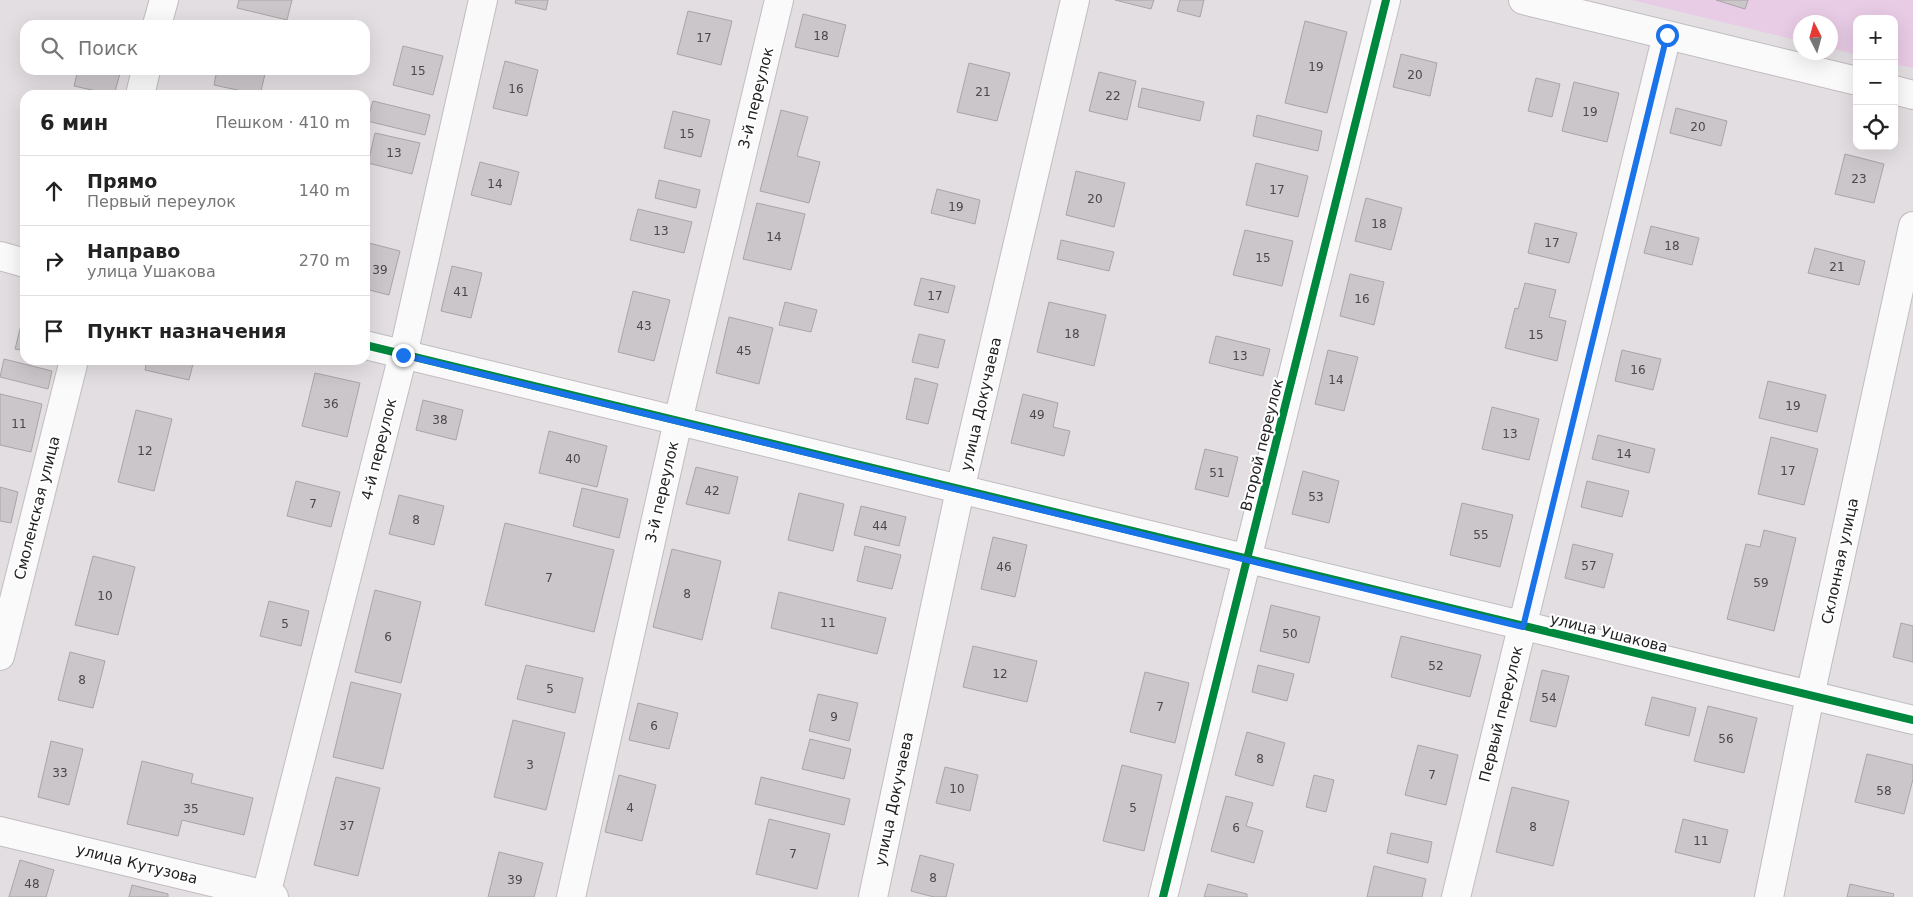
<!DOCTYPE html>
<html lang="ru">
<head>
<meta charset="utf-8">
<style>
	body { margin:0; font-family:"DejaVu Sans",sans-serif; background:#f2f2f2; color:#222 }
	.controls { position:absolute; right:15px; top:15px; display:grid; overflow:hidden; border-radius:10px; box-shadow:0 5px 20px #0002 }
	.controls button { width:45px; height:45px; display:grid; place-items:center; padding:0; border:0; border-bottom:1px solid #e0e0e0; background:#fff; color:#222; font:25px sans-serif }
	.compass { position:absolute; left:1793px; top:15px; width:45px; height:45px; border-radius:50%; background:#fff; box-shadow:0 5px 20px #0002; rotate:354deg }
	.stop { position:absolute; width:15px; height:15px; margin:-11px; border:4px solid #1a73e8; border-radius:50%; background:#fff }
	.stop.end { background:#1a73e8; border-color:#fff; box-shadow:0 1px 5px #0008 }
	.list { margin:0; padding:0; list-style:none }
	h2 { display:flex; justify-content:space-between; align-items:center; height:65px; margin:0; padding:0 20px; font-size:21px }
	h2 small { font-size:16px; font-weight:400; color:#767676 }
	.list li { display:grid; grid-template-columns:32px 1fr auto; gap:15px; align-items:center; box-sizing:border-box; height:70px; padding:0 20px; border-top:1px solid #e0e0e0 }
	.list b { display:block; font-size:19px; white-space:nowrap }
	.list p { margin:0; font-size:16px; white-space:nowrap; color:#767676 }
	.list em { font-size:16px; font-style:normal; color:#767676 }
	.icon { flex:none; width:28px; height:28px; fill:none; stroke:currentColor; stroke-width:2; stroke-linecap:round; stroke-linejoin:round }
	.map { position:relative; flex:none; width:1913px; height:897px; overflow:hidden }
	.search { position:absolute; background:#fff; box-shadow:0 5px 20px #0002; left:20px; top:20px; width:350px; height:55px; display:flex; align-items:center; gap:12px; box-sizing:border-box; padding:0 18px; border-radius:15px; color:#767676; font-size:19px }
	.panel { position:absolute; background:#fff; box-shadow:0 5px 20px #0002; left:20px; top:90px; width:350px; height:275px; border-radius:15px }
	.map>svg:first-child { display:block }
</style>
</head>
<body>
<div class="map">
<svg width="1913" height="897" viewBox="0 0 1913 897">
	<rect width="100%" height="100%" fill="#e3dee2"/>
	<path fill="#e8cbe5" d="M1632,0H1913V68L1894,64V19H1857V55L1831,48L1830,22H1800V41Z"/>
	<path fill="#cac6c9" stroke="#a8a4a7" d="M239,0H292L287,20L237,8Z
		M516,0H548L546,10L515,3Z
		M1115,0H1154L1151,9Z
		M1180,0H1204L1200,17L1177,11Z
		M1716,0H1748L1745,9Z
		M688,11L732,21L721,65L677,54Z
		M803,14L846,25L838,57L795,47Z
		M1305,21L1347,32L1327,113L1285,103Z
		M403,46L443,56L433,95L393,85Z
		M1401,54L1437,63L1430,96L1393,87Z
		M505,61L538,70L527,116L493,108Z
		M969,63L1010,73L997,121L957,112Z
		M78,70H121L114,95L74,86Z
		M217,70H266L260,95L214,85Z
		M1099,72L1136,81L1127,120L1089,111Z
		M1536,78L1560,84L1552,117L1528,111Z
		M1574,82L1619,93L1607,142L1562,131Z
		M1142,88L1204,102L1200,121L1138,107Z
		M373,101L430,115L425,135L367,121Z
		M1676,108L1727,121L1721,146L1670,133Z
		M781,110L808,117L797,156L820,162L809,203L760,191Z
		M673,111L710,120L701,157L664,148Z
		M1257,115L1322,131L1318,151L1253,136Z
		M375,133L420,143L412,174L368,163Z
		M1845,154L1884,164L1874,203L1835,194Z
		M480,162L519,172L511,205L471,195Z
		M1256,163L1308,176L1298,217L1246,205Z
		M1076,171L1125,183L1114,227L1066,215Z
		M659,180L700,190L696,208L655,198Z
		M937,189L980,200L975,224L931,213Z
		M1366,198L1402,208L1391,250L1355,241Z
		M757,203L805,214L791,270L743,259Z
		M638,209L692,222L684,253L630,240Z
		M1535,223L1577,233L1569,263L1528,253Z
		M1651,226L1699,238L1692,265L1644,253Z
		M1245,230L1293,241L1282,286L1233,275Z
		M1061,240L1114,252L1109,271L1057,259Z
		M365,242L400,251L389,295L365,289Z
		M1815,248L1865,261L1859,285L1808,273Z
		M452,266L482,273L471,318L441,311Z
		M1350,274L1384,282L1374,325L1340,316Z
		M921,278L955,286L948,313L914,305Z
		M1525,283L1556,290L1549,317L1566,321L1557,361L1505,348L1515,308L1518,309Z
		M633,291L670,300L654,361L618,352Z
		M785,302L817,310L811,332L779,325Z
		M1049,302L1106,315L1094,366L1037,352Z
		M25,309V351L15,349Z
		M729,317L773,328L759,384L716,373Z
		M919,334L945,340L938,368L912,362Z
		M1216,336L1270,349L1263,376L1209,363Z
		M1328,350L1358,357L1344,411L1315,404Z
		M1622,350L1661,359L1653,390L1615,381Z
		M4,359L52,371L48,389L0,377Z
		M147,360H194L189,380L145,370Z
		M315,373L360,383L347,437L302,426Z
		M915,378L938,384L928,424L906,419Z
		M1768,381L1826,395L1817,432L1759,418Z
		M0,394L42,404L31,452L0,445Z
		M1023,394L1058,403L1053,427L1070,431L1064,456L1011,443Z
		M423,400L463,410L456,440L416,430Z
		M1492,407L1539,419L1529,460L1482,449Z
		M136,410L172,419L154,491L118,482Z
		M549,431L607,446L597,487L539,473Z
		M1598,435L1655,449L1649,473L1592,459Z
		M1771,437L1818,449L1804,505L1758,494Z
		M1205,449L1238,457L1228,497L1195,489Z
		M696,467L738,477L729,514L686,504Z
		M1303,471L1339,481L1329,523L1292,514Z
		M296,481L340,492L331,527L287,516Z
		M1587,481L1629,491L1622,517L1581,507Z
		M0,487L18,492L11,523L0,521Z
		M582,488L628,499L619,538L573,526Z
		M799,493L844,504L833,551L788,540Z
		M399,495L444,506L434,545L389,534Z
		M1462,503L1513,515L1500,567L1450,555Z
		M861,506L906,517L899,546L854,535Z
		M505,523L614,550L594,632L485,605Z
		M1764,530L1796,538L1774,631L1727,619L1746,544L1760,547Z
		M993,537L1027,545L1015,597L981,589Z
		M1573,544L1613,554L1604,588L1565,578Z
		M865,546L901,555L892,589L857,581Z
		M672,549L721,561L702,640L653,627Z
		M93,556L135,567L118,635L75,625Z
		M375,590L421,602L401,683L355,672Z
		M779,592L886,618L877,654L771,628Z
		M269,601L309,611L301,646L260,636Z
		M1271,605L1320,617L1309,663L1260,651Z
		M1901,623L1913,626V662L1893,657Z
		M1401,636L1481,655L1470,697L1391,677Z
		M973,646L1037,661L1027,702L963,687Z
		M70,652L105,661L93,708L58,700Z
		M526,665L583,678L575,713L517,699Z
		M1258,665L1294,674L1287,701L1252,692Z
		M1542,670L1569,676L1556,727L1530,721Z
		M1145,672L1189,683L1175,743L1130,732Z
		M351,682L401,694L383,769L333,757Z
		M818,694L858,703L849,741L809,731Z
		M1652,697L1696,708L1689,736L1645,725Z
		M638,703L678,713L669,749L629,740Z
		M1708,706L1757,718L1744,773L1694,761Z
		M513,720L565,733L546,810L494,797Z
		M1247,732L1285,743L1273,786L1235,775Z
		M810,739L851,749L844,779L802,769Z
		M51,741L83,749L69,805L38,797Z
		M1418,745L1458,755L1446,805L1405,795Z
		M1867,754L1913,765V779L1904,814L1855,802Z
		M142,761L193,774L191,783L253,798L244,835L182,820L178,836L127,824Z
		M1122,765L1162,775L1144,851L1103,841Z
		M945,767L978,775L970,811L936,803Z
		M619,775L656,785L642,841L605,832Z
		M1314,775L1334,780L1326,812L1306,807Z
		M336,777L380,788L358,876L314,865Z
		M761,777L850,799L844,825L755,804Z
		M1512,787L1569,801L1553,866L1496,852Z
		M1226,796L1253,803L1246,826L1263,831L1254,863L1211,851Z
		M769,819L830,834L817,889L756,874Z
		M1683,819L1728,830L1720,863L1675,852Z
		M1391,833L1432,842L1428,863L1387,853Z
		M499,852L543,863L534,897H488Z
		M920,855L954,864L946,897H934L911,891Z
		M20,860L54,870L46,897H9Z
		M1374,866L1426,879L1422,897H1367Z
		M1208,884L1247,894V897H1204Z
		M1850,884L1894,894L1893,897H1847Z
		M132,885L168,894V897H129Z"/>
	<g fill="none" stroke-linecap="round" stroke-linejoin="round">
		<defs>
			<path id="minor" d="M1523,0L1857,81
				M157,25L164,0
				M1894,90L1913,95
				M140,95L146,70
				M0,256L25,263
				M365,345L1913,720
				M0,656L74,360
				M0,831L274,897
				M266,895L403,355L483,0
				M571,897L678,421L779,0
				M873,897L960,490L1075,0
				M1163,897L1386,0
				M1456,897L1667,35
				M1769,897L1810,696L1913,226"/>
		</defs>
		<use href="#minor" stroke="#c0bcbf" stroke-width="30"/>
		<use href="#minor" stroke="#fbfafb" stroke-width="28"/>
		<defs>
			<path id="cycleway" d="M365,345L1913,720
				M1163,897L1386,0"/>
		</defs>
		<use href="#cycleway" stroke="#fff" stroke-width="11"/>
		<use href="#cycleway" stroke="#00873e" stroke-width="8"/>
	</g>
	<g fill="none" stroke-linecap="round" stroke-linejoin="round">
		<path stroke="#1a73e8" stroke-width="6" d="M403,355L1523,627L1667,35"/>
	</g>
	<g text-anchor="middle" stroke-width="4" stroke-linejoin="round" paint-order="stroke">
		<g font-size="12" fill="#4a484a">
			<text x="821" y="40">18</text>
			<text x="704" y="42">17</text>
			<text x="1316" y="71">19</text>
			<text x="418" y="75">15</text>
			<text x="1415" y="79">20</text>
			<text x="516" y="93">16</text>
			<text x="983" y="96">21</text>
			<text x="1113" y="100">22</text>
			<text x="1590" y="116">19</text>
			<text x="1698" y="131">20</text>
			<text x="687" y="138">15</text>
			<text x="394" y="157">13</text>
			<text x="1859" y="183">23</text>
			<text x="495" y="188">14</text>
			<text x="1277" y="194">17</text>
			<text x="1095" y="203">20</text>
			<text x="956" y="211">19</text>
			<text x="1379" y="228">18</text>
			<text x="661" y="235">13</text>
			<text x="774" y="241">14</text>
			<text x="1552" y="247">17</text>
			<text x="1672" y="250">18</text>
			<text x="1263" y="262">15</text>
			<text x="1837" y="271">21</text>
			<text x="380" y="274">39</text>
			<text x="461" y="296">41</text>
			<text x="935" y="300">17</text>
			<text x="1362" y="303">16</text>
			<text x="644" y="330">43</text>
			<text x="1072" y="338">18</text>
			<text x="1536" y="339">15</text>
			<text x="744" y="355">45</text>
			<text x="1240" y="360">13</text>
			<text x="1638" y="374">16</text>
			<text x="1336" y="384">14</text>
			<text x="331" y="408">36</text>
			<text x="1793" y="410">19</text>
			<text x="1037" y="419">49</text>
			<text x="440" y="424">38</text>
			<text x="19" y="428">11</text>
			<text x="1510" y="438">13</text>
			<text x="145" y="455">12</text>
			<text x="1624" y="458">14</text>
			<text x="573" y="463">40</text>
			<text x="1788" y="475">17</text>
			<text x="1217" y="477">51</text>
			<text x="712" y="495">42</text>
			<text x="1316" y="501">53</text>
			<text x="313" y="508">7</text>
			<text x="416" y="524">8</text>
			<text x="880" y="530">44</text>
			<text x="1481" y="539">55</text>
			<text x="1589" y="570">57</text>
			<text x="1004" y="571">46</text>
			<text x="549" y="582">7</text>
			<text x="1761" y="587">59</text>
			<text x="687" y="598">8</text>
			<text x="105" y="600">10</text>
			<text x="828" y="627">11</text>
			<text x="285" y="628">5</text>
			<text x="1290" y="638">50</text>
			<text x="388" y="641">6</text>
			<text x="1436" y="670">52</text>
			<text x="1000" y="678">12</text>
			<text x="82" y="684">8</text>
			<text x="550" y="693">5</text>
			<text x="1549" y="702">54</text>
			<text x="1160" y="711">7</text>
			<text x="834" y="721">9</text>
			<text x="654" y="730">6</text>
			<text x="1726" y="743">56</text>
			<text x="1260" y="763">8</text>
			<text x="530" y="769">3</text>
			<text x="60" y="777">33</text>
			<text x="1432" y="779">7</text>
			<text x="957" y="793">10</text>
			<text x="1884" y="795">58</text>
			<text x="630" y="812">4</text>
			<text x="1133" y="812">5</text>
			<text x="191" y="813">35</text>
			<text x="347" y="830">37</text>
			<text x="1533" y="831">8</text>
			<text x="1236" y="832">6</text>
			<text x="1701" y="845">11</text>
			<text x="793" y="858">7</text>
			<text x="933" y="882">8</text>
			<text x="515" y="884">39</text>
			<text x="32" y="888">48</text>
		</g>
		<g font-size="15" fill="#201e20" stroke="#fff">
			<text transform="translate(756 98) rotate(-76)" y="5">3-й переулок</text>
			<text transform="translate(981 404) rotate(-77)" y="5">улица Докучаева</text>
			<text transform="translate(1262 445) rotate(-76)" y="5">Второй переулок</text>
			<text transform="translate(379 449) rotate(-76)" y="5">4-й переулок</text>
			<text transform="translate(662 492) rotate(-77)" y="5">3-й переулок</text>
			<text transform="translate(37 508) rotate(-76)" y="5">Смоленская улица</text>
			<text transform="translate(1840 561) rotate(-78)" y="5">Склонная улица</text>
			<text transform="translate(1609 633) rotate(14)" y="5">улица Ушакова</text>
			<text transform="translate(1501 714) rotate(-76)" y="5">Первый переулок</text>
			<text transform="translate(894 799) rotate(-78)" y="5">улица Докучаева</text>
			<text transform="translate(137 864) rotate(14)" y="5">улица Кутузова</text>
		</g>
	</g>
</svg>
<div class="controls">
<button>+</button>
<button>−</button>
<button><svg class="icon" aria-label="locate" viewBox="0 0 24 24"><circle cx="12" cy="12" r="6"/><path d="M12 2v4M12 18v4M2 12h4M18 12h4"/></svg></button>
</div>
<svg class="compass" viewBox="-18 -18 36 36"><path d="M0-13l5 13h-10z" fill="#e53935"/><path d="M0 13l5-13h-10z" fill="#767676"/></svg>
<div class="stop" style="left:1667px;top:35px"></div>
<div class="stop end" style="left:403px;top:355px"></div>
<div class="search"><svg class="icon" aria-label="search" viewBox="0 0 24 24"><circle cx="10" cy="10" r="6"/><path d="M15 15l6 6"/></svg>Поиск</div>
<section class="panel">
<h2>6 мин<small>Пешком · 410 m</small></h2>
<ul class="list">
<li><svg class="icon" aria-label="ahead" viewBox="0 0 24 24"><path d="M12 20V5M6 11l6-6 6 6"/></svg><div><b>Прямо</b><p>Первый переулок</p></div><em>140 m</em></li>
<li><svg class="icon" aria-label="right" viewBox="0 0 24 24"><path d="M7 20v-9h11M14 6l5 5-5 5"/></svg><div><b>Направо</b><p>улица Ушакова</p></div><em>270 m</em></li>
<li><svg class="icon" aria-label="arrive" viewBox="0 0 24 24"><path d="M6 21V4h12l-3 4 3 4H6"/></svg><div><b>Пункт назначения</b></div></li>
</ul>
</section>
</div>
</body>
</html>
